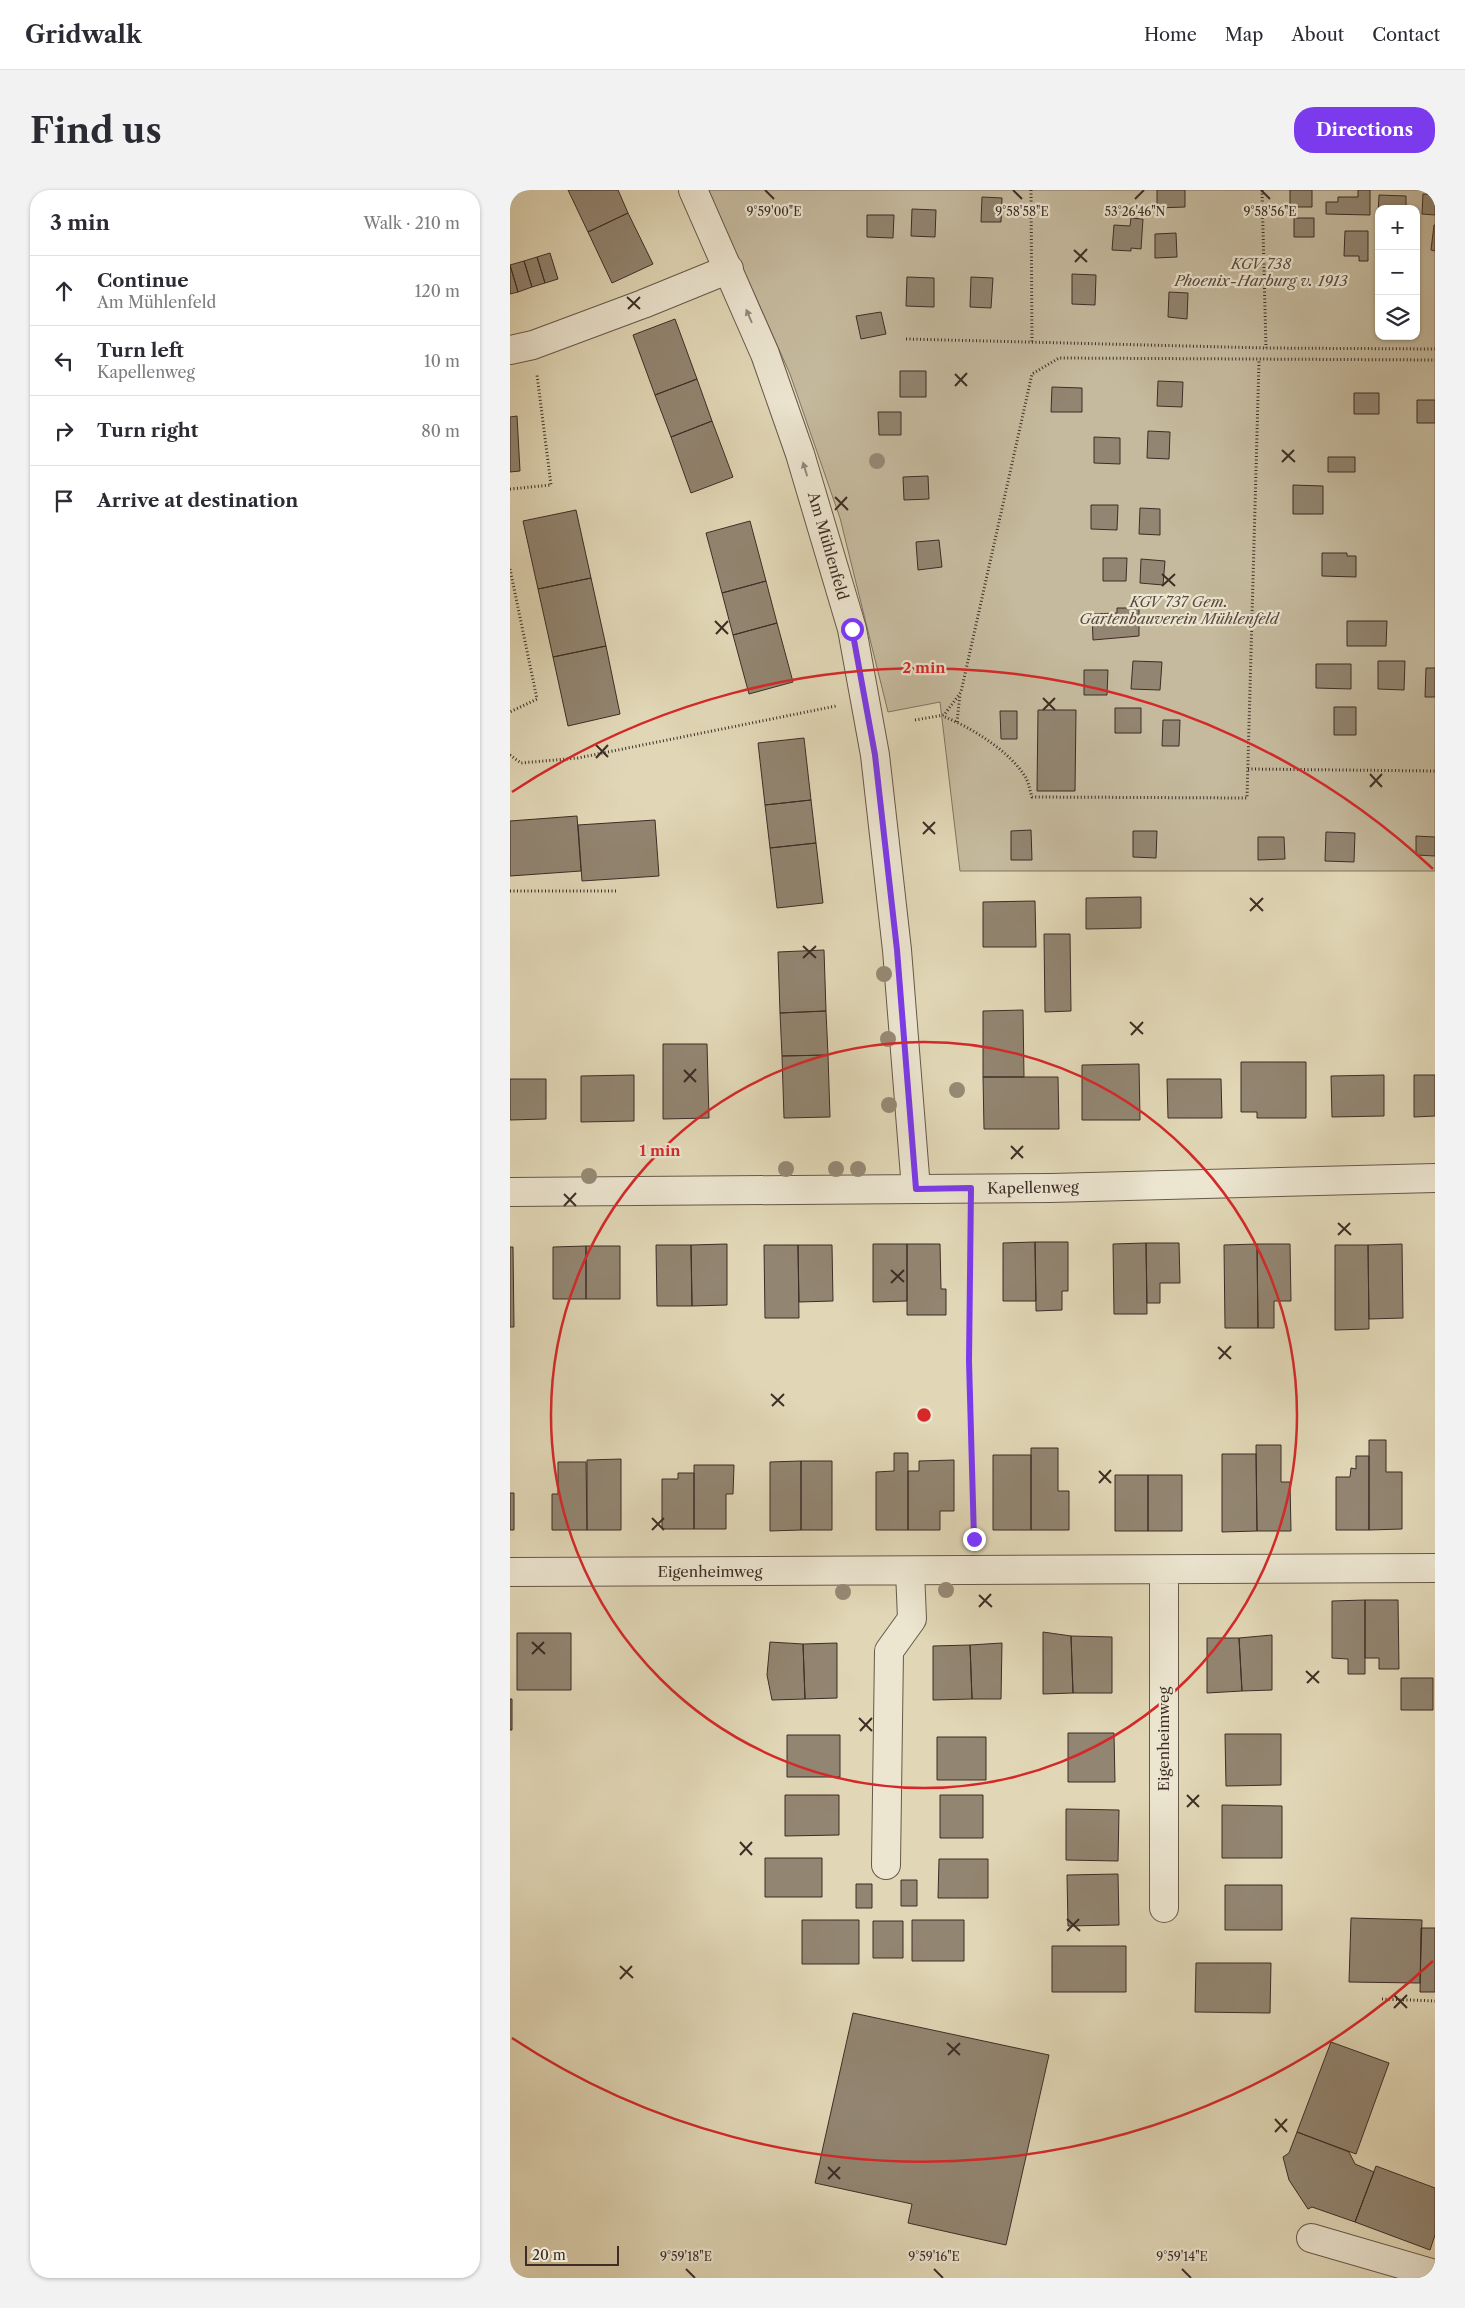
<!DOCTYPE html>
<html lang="en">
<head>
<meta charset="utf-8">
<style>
	body { margin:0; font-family:"Libre Caslon Text",serif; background:#f2f2f3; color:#2b2b33 }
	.controls { position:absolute; right:15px; top:15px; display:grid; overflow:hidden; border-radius:10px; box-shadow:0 1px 4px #0004 }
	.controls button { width:45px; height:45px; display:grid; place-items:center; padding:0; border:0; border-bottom:1px solid #e1e1e2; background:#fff; color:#2b2b33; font:25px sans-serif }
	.scale { position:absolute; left:15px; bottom:12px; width:94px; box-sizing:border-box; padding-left:5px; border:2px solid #3d2d26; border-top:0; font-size:14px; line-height:18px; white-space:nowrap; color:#3d2d26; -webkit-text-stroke:4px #ece5d0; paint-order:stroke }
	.stop { position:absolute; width:15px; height:15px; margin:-11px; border:4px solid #7c3aed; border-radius:50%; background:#fff }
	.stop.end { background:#7c3aed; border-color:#fff; box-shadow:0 1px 5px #0008 }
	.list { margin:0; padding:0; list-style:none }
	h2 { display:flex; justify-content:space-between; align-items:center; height:65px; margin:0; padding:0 20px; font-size:21px }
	h2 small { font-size:16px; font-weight:400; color:#7c7c81 }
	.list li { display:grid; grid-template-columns:32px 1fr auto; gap:15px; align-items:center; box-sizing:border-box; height:70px; padding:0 20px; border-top:1px solid #e1e1e2 }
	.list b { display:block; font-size:19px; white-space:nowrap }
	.list p { margin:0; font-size:16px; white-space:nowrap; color:#7c7c81 }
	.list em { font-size:16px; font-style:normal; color:#7c7c81 }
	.icon { flex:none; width:28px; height:28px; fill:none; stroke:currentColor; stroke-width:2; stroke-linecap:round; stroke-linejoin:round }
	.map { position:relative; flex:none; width:925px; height:2088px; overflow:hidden; border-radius:20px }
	header { display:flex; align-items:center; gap:30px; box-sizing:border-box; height:70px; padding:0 25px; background:#fff; border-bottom:1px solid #e1e1e2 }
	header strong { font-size:24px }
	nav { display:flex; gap:28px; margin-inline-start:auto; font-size:18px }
	.intro { display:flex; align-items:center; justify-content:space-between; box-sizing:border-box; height:120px; padding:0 30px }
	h1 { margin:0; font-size:35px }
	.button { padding:12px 22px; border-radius:20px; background:#7c3aed; color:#fff; font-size:18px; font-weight:700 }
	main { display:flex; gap:30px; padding:0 30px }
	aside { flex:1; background:#fff; border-radius:20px; box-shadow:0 1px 4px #0004 }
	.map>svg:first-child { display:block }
</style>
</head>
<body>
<header>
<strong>Gridwalk</strong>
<nav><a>Home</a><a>Map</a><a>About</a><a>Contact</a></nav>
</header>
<div class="intro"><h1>Find us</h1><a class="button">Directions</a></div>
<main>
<aside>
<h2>3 min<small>Walk · 210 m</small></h2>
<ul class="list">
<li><svg class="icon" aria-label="ahead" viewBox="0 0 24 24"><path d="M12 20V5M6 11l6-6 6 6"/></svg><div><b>Continue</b><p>Am Mühlenfeld</p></div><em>120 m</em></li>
<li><svg class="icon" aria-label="left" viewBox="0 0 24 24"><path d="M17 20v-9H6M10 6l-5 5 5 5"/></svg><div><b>Turn left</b><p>Kapellenweg</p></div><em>10 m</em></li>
<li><svg class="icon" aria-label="right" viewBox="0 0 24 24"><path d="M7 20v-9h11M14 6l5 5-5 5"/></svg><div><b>Turn right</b></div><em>80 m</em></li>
<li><svg class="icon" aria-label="arrive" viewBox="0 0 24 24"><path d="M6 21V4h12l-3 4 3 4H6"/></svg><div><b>Arrive at destination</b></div></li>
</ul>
</aside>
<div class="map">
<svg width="925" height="2088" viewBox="0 0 925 2088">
	<rect width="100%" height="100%" fill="#e1d7b6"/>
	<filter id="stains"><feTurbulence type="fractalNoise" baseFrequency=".004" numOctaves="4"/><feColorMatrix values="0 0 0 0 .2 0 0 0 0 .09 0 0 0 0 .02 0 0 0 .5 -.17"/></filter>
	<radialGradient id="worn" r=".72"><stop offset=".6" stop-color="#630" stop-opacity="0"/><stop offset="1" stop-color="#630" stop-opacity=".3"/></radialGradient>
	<path fill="#c5ba9e" stroke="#817462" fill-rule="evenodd" d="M198,0H925V681H450L430,512L378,522L330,328L280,184ZM869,19H906V146H869Z"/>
	<path fill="#928571" stroke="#3d2d26" d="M58,0H108L118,23L78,42Z
		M647,0H675V17L647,18Z
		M780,0H802V17H780Z
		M848,0H860V25L816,24V12H828V7H848Z
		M913,4L925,5V25L912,24Z
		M869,5L896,6V19H869L868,25Z
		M472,7L492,8L491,32H471Z
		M402,19L426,20L425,47L401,46Z
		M118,23L143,74L102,93L78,42Z
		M357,25H384L383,48L357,47Z
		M621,28L633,29L631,59L621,58V61L602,60L604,35L620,36Z
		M784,28H804V47H784Z
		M924,35H925V61L921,60Z
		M835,41H858V71H849V66H834Z
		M666,43L667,67L645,68V44Z
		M866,50H869V80H866Z
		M40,63L48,89L35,93L27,67Z
		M27,67L35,93L22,97L14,71Z
		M14,71L22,97L8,102L0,75Z
		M0,75L8,102L0,104Z
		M562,84L586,85L585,115L562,114Z
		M397,87L424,88V117L396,116Z
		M461,87L483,88L481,118L460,117Z
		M659,102L678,103L677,129L658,127Z
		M371,122L376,144L351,149L346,126Z
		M165,129L187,189L145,205L123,145Z
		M390,181H416V207H390Z
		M187,189L202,231L161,247L145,205Z
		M648,191L673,192L672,217L647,216Z
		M542,197L572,198V222H541Z
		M844,203H869V224H844Z
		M907,210H925V233H907Z
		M368,222H391V245H369Z
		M7,226L10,281L0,282V227Z
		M202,231L223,287L181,303L161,247Z
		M638,241L660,242L659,269L637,268Z
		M584,247L610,248V274L584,273Z
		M818,267H845V282H818Z
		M418,286L419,309L394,310L393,287Z
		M783,295L813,296V324H783Z
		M581,315H608L607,340L581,339Z
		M630,318L650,319V345L629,344Z
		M66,320L81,388L28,399L13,331Z
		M240,331L256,391L212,403L196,343Z
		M429,350L432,377L408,380L406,352Z
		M812,363H837V366H846V387L812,386Z
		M593,368H617L616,391H593Z
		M631,369L655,371L653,395L630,393Z
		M81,388L96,456L43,467L28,399Z
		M256,391L267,433L223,445L212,403Z
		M607,418H629V446L583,450L582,424L607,423Z
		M837,431H877L876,456H837Z
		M267,433L283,492L239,504L223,445Z
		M96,456L110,524L58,536L43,467Z
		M623,471L652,472L650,500L621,499Z
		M868,471H895L894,500L868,499Z
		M806,474H841V499L806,498Z
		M916,478H925V507H915Z
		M574,480H598L597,505H574Z
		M824,517H846V545H824Z
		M605,518H631V543H605Z
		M528,520H566L565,601H527Z
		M490,521H507V549H491Z
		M653,530H670L669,556H652Z
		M294,548L301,610L255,615L248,553Z
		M301,610L306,653L260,658L255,615Z
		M67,626L71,681L0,686V631Z
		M145,630L149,686L72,691L68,635Z
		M521,640L522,670H501V641Z
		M623,641H647L646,668L623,667Z
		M816,642L845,643L844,672L815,671Z
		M906,646L925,647V666L906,665Z
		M748,647H774L775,669L748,670Z
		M306,653L313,713L267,718L260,658Z
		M631,707V738L576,739V708Z
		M525,711L526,757H473V712Z
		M534,744H560L561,821L535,822Z
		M314,760L316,821L270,823L268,762Z
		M513,820L514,887H473V821Z
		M316,821L318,865L272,866L270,823Z
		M153,854H197L199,928L153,929Z
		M318,865L320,927L274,928L272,866Z
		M731,872H796V928H747V922H731Z
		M629,874L630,930H572V875Z
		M124,885V931L71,932V886Z
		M874,885V926L822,927L821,886Z
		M904,885H925V926L904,927Z
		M473,887H548L549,939H474Z
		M0,889H36V929L0,930Z
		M657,889H711L712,928H658Z
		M525,1052L526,1111H493V1053Z
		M525,1052H558V1101H552V1120L526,1121Z
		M636,1053L637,1124H604L603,1054Z
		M636,1053H669L670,1093H650V1113H637Z
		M217,1054V1115L182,1116L181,1055Z
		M363,1054H397V1111L363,1112Z
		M397,1054H430L431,1099H436V1125H397Z
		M747,1054L748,1138H715L714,1055Z
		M747,1054H780L781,1111H764V1138H748Z
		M892,1054L893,1128L859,1129L858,1055Z
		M146,1055H181L182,1116H147Z
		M254,1055H288L289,1128H255Z
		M288,1055H322L323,1111L289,1112Z
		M825,1055H858L859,1139L825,1140Z
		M76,1056V1109H43V1057Z
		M76,1056H110V1109H76Z
		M0,1057H3L4,1137H0Z
		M859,1250H876V1282H892V1339L859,1340Z
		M746,1255H771V1292H780L781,1341H747Z
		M521,1258H548V1301H559V1340H521Z
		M384,1263H398V1340H366V1282L384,1281Z
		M712,1264H746L747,1341L712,1342Z
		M483,1265H521V1340H483Z
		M846,1266H859V1340H826V1287H840L841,1278L846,1279Z
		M111,1269V1340H77V1270Z
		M444,1270V1321H430V1340H398V1281H409V1271Z
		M291,1271H322V1340H291Z
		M291,1271V1340L260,1341V1272Z
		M48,1272H76L77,1340H42V1304H48Z
		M184,1275H224L223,1304H216V1339H184Z
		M168,1283H184V1339H152V1289H168Z
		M605,1285H638V1341H605Z
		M638,1285H672V1341H638Z
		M0,1303H4V1340H0Z
		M855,1410H888L889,1479H869V1468H855Z
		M855,1410V1484H838V1469L822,1468V1411Z
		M533,1442L561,1446L563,1503L533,1504Z
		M7,1443H61V1500H7Z
		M762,1445V1500L732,1501L729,1448Z
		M561,1446L602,1447V1503H563Z
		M697,1448H729L732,1501L697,1503Z
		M260,1452L293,1454L295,1509L262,1510L257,1485Z
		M327,1453V1508L295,1509L293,1454Z
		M492,1453L491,1509H462L460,1455Z
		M460,1455L462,1509L423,1510V1456Z
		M891,1488H923V1520H891Z
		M0,1509H2V1540H0Z
		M558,1543H604L605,1592H558Z
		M715,1544H771V1595L716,1596Z
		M277,1545H330V1587H277Z
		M427,1547H476V1590H427Z
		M275,1605H329V1645L275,1646Z
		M430,1605H473V1648H430Z
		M712,1615L772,1616V1668H712Z
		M556,1619L609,1620L608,1671L556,1670Z
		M255,1668H312V1707H255Z
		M429,1669H478V1708H428Z
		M608,1684L609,1735L558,1736L557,1685Z
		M391,1690H407V1716H391Z
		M346,1694H362V1718H346Z
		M715,1695H772V1740H715Z
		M841,1728L912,1730L910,1793L839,1792Z
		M292,1730H349V1774H292Z
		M402,1730H454V1771H402Z
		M363,1731H393V1768H363Z
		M911,1738H925V1802H910Z
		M542,1756H616V1802H542Z
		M686,1773H761L760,1823L685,1822Z
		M343,1823L539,1865L496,2055L398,2033L402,2014L305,1993Z
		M821,1852L879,1873L846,1964L787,1942Z
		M787,1942L839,1962L845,1974L864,1982L845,2032L802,2017L798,2019L779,1990L773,1967L779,1963Z
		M866,1976L925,1998V2045L920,2060L845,2032Z"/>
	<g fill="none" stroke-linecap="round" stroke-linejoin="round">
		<defs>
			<path id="minor" d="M183,0L255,164L290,264L342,439L365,565L387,760L406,999
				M0,160L23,155L133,114L219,79
				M0,1002L541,998L925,988
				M0,1382L925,1378
				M376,1675L379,1461L402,1429L400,1381
				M654,1718V1380
				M801,2048L925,2084"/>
		</defs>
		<use href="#minor" stroke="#66584a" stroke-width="30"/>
		<path stroke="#3d2d26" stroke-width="3" stroke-dasharray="1 2.5" stroke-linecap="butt" d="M521,0L522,152
			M752,0L756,158
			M396,149L756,158L925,159
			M0,299L41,295L27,185
			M0,379L27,509L0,522
			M435,527C462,538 501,562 516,588C519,594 520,601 522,607L737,608L749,171
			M405,530L434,525L451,502L522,184L549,168L925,170
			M447,532L450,504
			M0,565L11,573L68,568L326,516
			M738,579L925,581
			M0,701H107
			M461,1028L459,1171L464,1350
			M872,1809L925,1811"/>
		<use href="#minor" stroke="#ece5d0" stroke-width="28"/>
	</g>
	<g fill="#968974">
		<circle cx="367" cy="271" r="8"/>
		<circle cx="374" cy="784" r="8"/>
		<circle cx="378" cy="849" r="8"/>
		<circle cx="447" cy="900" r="8"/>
		<circle cx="379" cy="915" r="8"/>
		<circle cx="276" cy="979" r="8"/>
		<circle cx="326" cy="979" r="8"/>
		<circle cx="348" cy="979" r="8"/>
		<circle cx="79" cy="986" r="8"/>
		<circle cx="436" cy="1400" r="8"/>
		<circle cx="333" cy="1402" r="8"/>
	</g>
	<defs><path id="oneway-solid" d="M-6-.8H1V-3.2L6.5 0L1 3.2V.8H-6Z" transform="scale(1.25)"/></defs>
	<g fill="#94897b">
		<use href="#oneway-solid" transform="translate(239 126) rotate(-113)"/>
		<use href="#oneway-solid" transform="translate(295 279) rotate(-107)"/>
	</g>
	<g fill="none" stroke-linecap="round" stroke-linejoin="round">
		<path stroke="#7c3aed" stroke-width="6" d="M342,439L365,565L387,760L406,999L461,998L459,1171L464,1349"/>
	</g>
	<path fill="none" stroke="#3d2d26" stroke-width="2" d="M255,0L264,9M503,0L512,9M751,0L760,9M625,9L634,0M564,60L577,72M565,72L577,59M117,107L130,119M118,119L130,107M445,184L457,196M445,196L457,183M772,260L785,272M772,272L784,260M325,307L338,320M325,320L337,307M652,384L665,396M652,396L665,384M205,431L218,444M206,444L218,431M533,508L545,520M533,520L545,508M86,555L98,567M86,568L98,555M860,584L872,597M860,597L872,584M413,632L425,644M413,644L425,632M740,708L753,721M740,721L753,708M293,756L306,768M293,768L306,756M620,832L633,844M621,845L633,832M174,880L186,892M174,892L186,879M501,956L513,968M501,969L513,956M54,1004L66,1016M54,1016L66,1003M828,1033L841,1045M828,1045L840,1033M381,1080L394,1092M381,1093L394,1080M708,1157L721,1169M709,1169L721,1156M261,1204L274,1216M262,1216L274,1204M589,1281L601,1293M589,1293L601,1280M142,1328L154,1340M142,1340L154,1328M469,1405L482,1417M469,1417L481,1404M22,1452L35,1464M22,1464L34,1452M796,1481L809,1493M797,1493L809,1481M349,1528L362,1541M350,1541L362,1528M677,1605L689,1617M677,1617L689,1605M230,1652L242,1665M230,1665L242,1652M557,1729L570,1741M557,1741L569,1729M110,1776L123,1788M110,1789L122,1776M884,1805L897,1818M884,1818L897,1805M437,1853L450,1865M438,1865L450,1853M765,1929L777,1942M765,1942L777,1929M318,1977L330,1989M318,1989L330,1977M176,2079L185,2088M424,2079L433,2088M672,2079L681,2088"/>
	<g fill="none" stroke="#d62828" stroke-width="2.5">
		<circle cx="414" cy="1225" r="373"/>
		<path d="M923 1771A747 747 0 0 1 2 1848M2 602A747 747 0 0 1 923 679"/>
	</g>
	<g text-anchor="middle" stroke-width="4.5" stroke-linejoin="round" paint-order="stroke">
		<g font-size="15" font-style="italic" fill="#58493e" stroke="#ece5d0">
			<text x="751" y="79">KGV 738<tspan x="751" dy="17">Phoenix-Harburg v. 1913</tspan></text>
			<text x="669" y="417">KGV 737 Gem.<tspan x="669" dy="17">Gartenbauverein Mühlenfeld</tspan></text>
		</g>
		<g font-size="15" fill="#3d2d26" stroke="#ece5d0">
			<text transform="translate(318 356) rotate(74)" y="5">Am Mühlenfeld</text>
			<text transform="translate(523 998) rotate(-1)" y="5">Kapellenweg</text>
			<text x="200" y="1387">Eigenheimweg</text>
			<text transform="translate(654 1549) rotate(-90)" y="5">Eigenheimweg</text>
		</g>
	</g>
	<g font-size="12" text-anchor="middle" fill="#3d2d26" stroke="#ece5d0" stroke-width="4.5" stroke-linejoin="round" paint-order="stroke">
		<text x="264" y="26">9°59'00"E</text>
		<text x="512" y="26">9°58'58"E</text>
		<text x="760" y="26">9°58'56"E</text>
		<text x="625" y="26">53°26'46"N</text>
		<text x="176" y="2071">9°59'18"E</text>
		<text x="424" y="2071">9°59'16"E</text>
		<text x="672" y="2071">9°59'14"E</text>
	</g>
	<circle cx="414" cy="1225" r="8" fill="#d62828" stroke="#ece5d0" stroke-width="2.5"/>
	<g font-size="15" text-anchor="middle" font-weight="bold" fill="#d62828" stroke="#ece5d0" stroke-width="4.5" stroke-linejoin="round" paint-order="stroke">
		<text x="414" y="483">2 min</text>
		<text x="150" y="966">1 min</text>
	</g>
	<rect width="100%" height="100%" filter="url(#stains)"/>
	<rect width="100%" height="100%" fill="url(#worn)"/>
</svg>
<div class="controls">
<button>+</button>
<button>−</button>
<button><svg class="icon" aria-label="layers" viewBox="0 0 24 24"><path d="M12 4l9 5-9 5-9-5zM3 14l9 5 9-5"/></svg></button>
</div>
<div class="scale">20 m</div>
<div class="stop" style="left:342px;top:439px"></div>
<div class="stop end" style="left:464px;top:1349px"></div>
</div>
</main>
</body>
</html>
